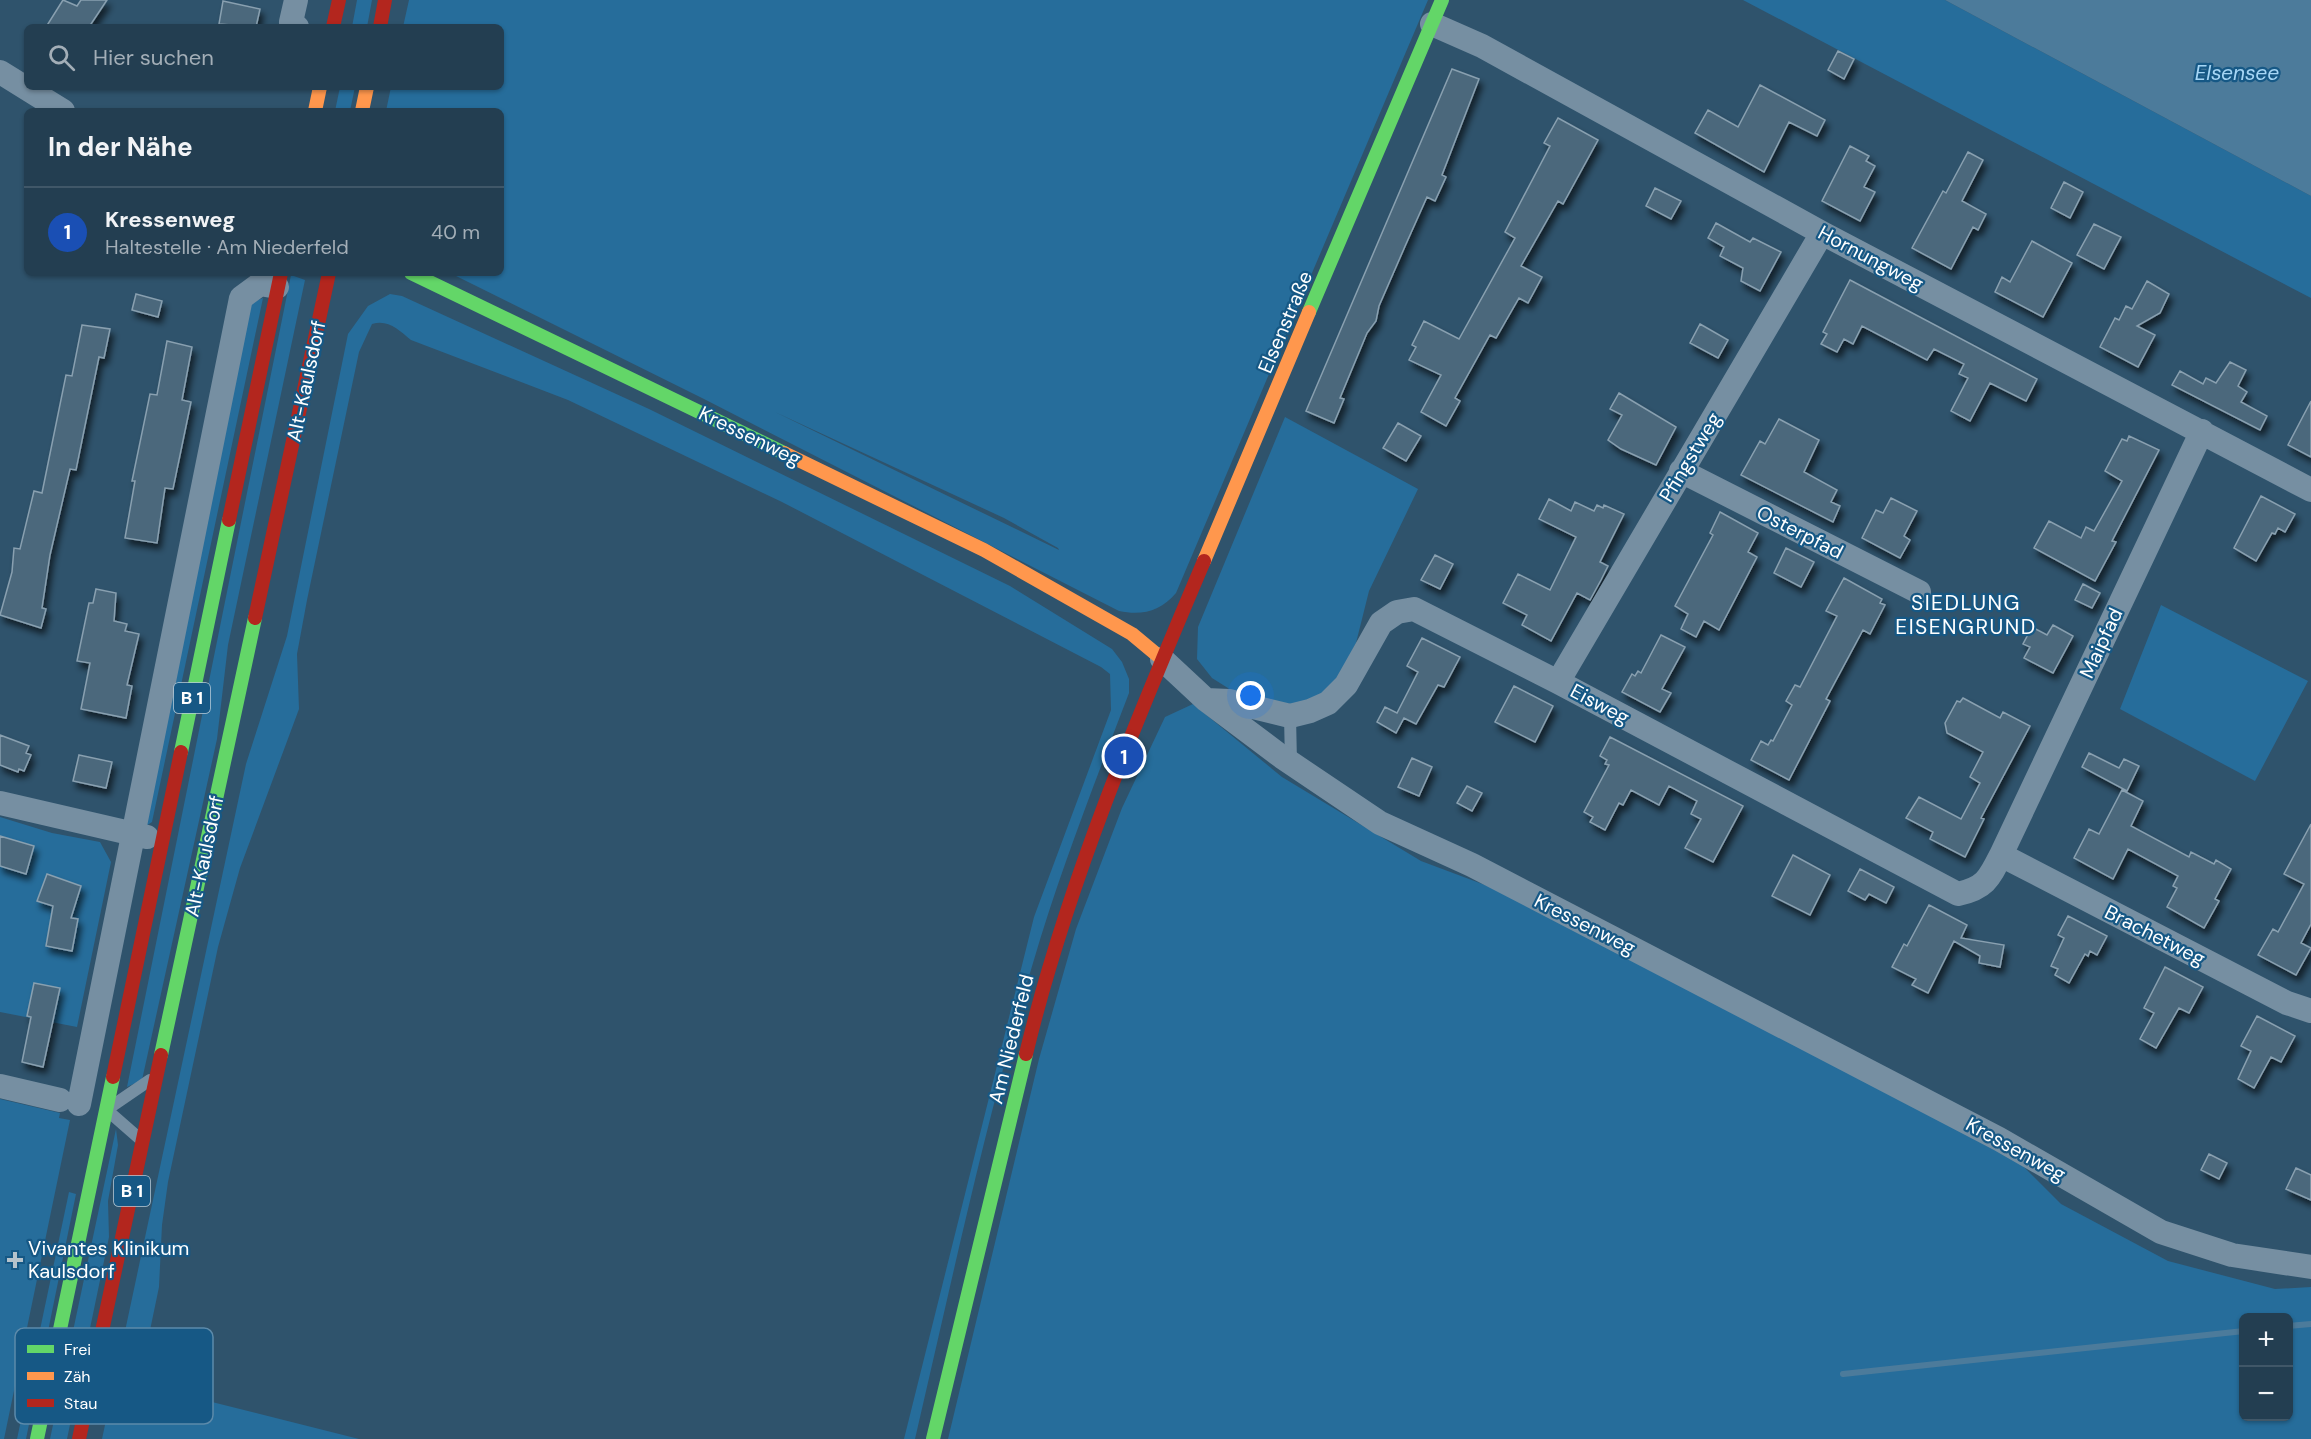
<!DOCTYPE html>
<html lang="de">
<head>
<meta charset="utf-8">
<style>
	body { margin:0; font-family:"DM Sans",sans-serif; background:#2f495b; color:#f1f3f6 }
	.controls { position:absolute; right:18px; bottom:18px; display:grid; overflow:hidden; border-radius:9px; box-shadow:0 2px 4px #0004 }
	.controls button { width:54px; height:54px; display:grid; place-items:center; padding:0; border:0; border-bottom:2px solid #405768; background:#233e51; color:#f1f3f6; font:30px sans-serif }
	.you { position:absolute; left:1251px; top:696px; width:21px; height:21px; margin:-15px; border:4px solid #fff; border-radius:50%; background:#1a73e8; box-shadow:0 0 0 9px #1a73e833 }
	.badge { display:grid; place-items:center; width:39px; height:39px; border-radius:50%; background:#b6c3cc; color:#fff; font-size:20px; font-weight:700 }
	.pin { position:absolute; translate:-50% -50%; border:3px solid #fff; box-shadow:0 2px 6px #0006 }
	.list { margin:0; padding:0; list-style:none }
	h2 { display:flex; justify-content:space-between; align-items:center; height:78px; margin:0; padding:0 24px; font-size:26px }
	h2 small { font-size:20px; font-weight:400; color:#a3aeb7 }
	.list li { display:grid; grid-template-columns:39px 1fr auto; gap:18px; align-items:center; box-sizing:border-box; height:90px; padding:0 24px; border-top:2px solid #405768 }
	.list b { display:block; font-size:22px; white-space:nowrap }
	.list p { margin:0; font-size:20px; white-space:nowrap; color:#a3aeb7 }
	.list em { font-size:20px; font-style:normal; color:#a3aeb7 }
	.icon { flex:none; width:33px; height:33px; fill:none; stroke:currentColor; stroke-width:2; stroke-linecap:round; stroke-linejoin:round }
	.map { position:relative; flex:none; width:2311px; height:1439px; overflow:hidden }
	.search { position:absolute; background:#233e51; box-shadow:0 2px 4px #0004; left:24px; top:24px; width:480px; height:66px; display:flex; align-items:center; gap:15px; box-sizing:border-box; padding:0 21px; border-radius:9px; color:#a3aeb7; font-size:22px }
	.panel { position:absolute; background:#233e51; box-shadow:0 2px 4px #0004; left:24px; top:108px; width:480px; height:168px; border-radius:9px }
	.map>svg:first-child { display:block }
</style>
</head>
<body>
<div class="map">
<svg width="2311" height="1439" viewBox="0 0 2311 1439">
	<defs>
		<filter id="shadow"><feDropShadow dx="3.5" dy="6" stdDeviation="3" flood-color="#0009"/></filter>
	</defs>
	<rect width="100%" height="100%" fill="#2f536c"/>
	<path fill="#266d9b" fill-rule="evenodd" d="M357,0H372L367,27H352Z
		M409,0H1428L1176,593C1161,611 1142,616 1119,611L704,399L450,273H501V111H386L391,87H501V27H403ZM775,412L1004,518L1058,548L1059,550Z
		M1743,0H1945L2311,196V298Z
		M340,87H355L350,111H335Z
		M291,275L305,280L228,645L217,739L142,1080L127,1087Z
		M390,294L402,296L649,409L1010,586L1112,649L1122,662L1129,679V693C1095,782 1060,871 1033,963C986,1119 952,1280 915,1439H904L1034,917L1111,710L1110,674L1101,667L782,502L568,400L411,340C399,330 388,319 372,324L359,352L307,600L297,654L299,709L240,868L218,947L168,1182L162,1225L159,1287L143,1364L153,1401L184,1395L359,1439H102L246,764L287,636L348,334L368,306Z
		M263,298L152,822L146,826L247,304Z
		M1285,417L1418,489L1369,591L1356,643L1338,679L1320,697L1296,705L1239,695L1212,678L1197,659L1198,627Z
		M2161,605L2308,681L2255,781L2120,709Z
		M1193,704L1282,777L1421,861L1501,891L2019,1162L2061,1204L2168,1261L2275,1289L2311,1287V1439H948L1039,1059L1076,929L1122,808L1165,717ZM2244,1318H2288V1416H2244Z
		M0,817L52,833L100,842L111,862L77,1027L0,1012Z
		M0,1099L60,1113L59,1118L70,1120L4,1439H0Z
		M116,1129L118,1145L108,1201L109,1237L67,1439H50Z
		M69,1192L76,1194L26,1439H17Z"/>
	<path fill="#4c7b9b" d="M1945,0H2311V196Z"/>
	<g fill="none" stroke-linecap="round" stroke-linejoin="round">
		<path stroke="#4c7b9b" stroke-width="6" d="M2288,1326L2311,1324
			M1843,1374L2244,1331"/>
	</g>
	<path fill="#4b687c" stroke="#89a0b0" stroke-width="1.5" filter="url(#shadow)" d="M63,0L77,6L81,0H107L89,27H46Z
		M223,1L260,9L256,27L219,24Z
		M1838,51L1854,59L1844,79L1828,70Z
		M1452,69L1479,79L1442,175L1446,177L1435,201L1427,197L1406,244L1379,306L1376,321L1367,333L1340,398L1344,399L1334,423L1306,411Z
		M1760,85L1825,120L1817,136L1789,122L1764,172L1695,133L1708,110L1738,127Z
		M1558,118L1598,140L1563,204L1558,201L1521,266L1542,277L1528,303L1519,298L1496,338L1490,335L1455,398L1460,401L1446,426L1421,412L1441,375L1409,360L1416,347L1412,345L1424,321L1459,339L1515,238L1505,232L1550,146L1544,143Z
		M1850,146L1869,156L1866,161L1875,166L1864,187L1875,192L1860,221L1822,201Z
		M1968,152L1983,160L1962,201L1986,214L1978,230L1973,227L1951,269L1912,248L1943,191L1946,193Z
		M2064,182L2083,192L2070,218L2051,208Z
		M1655,188L1681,201L1671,219L1646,206Z
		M1716,223L1750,242L1753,238L1781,252L1760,291L1741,281L1743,268L1720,256L1724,247L1708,238Z
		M2094,224L2121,237L2104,269L2077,255Z
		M2032,241L2072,263L2043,317L1995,292L2002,277L2010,282Z
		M1850,280L2037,379L2026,401L1990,383L1970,421L1951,411L1968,378L1959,374L1964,364L1934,349L1927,360L1862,326L1853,344L1844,339L1837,352L1821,344L1827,334L1823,332Z
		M2147,281L2169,294L2160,313L2137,326L2155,335L2138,367L2100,347L2115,318L2119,320L2126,306L2132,309Z
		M136,294L162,301L158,317L132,310Z
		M1700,324L1728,340L1718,358L1690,343Z
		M82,325L110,329L104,358L99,357L76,470L70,469L50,555L42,608L46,609L41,628L0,615L12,572L14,548L20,549L34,491L42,493L66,375L72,376Z
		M167,341L192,347L182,400L191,402L173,489L165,488L157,543L125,538L135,481H132L150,394L157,395Z
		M2230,362L2246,370L2238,386L2247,392L2241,402L2267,416L2260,430L2172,385L2180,371L2203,384L2206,378L2216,383Z
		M1619,393L1676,427L1656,465L1621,449L1608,440L1622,415L1610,409Z
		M2311,401V457L2288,445Z
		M1779,419L1819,440L1804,472L1837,490L1831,502L1840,506L1833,522L1741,475L1760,441L1765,444Z
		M1398,423L1421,436L1406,461L1383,448Z
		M2129,436L2159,450L2112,541L2116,542L2095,581L2034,548L2049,521L2081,538L2086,527L2094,531L2122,481L2105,471L2122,439L2127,441Z
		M2261,496L2295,514L2285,532L2278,528L2275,534L2272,533L2256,561L2234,548Z
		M1891,498L1917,511L1904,536L1910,540L1900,558L1862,538L1876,510L1883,513Z
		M1549,499L1571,511L1575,502L1594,511L1597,505L1603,508L1604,505L1624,514L1600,562L1608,566L1601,580L1590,600L1577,593L1551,641L1522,625L1527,615L1503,603L1518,574L1550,590L1576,537L1539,519Z
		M1720,512L1758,533L1748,552L1757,557L1719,630L1704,621L1696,637L1681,629L1688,614L1675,606L1713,535L1710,533Z
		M1786,548L1814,562L1801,587L1774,573Z
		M1435,555L1453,564L1440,589L1421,580Z
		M1844,578L1882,599L1880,603L1885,605L1870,634L1863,630L1826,699L1830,701L1789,780L1751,760L1761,741L1768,745L1771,740L1773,741L1792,705L1786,701L1795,685L1800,687L1837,616L1826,611Z
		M2083,584L2100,593L2092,608L2075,600Z
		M96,589L116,593L114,621L127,624L125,631L139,634L127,685L132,686L126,718L81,709L90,663L77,661L89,603H93Z
		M2053,625L2073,636L2053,673L2024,658L2030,647L2023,644L2032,627L2047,635Z
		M1661,635L1685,647L1662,689L1671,693L1660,712L1622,692L1632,674L1635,676L1638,671L1641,673Z
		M1422,638L1460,657L1444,687L1438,685L1416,724L1404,718L1396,733L1377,722L1385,707L1397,713L1418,672L1407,666Z
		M1514,686L1553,706L1535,742L1495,722Z
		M1963,698L2000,718L2003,712L2030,726L1981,818L1984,819L1965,857L1930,839L1933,832L1906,818L1919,797L1961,819L1980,783L1970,777L1983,752L1947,733L1945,723L1957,701L1960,702Z
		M0,735L29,746L26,753L31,755L24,771L19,769L18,772L0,765Z
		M1610,737L1743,806L1713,862L1685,848L1701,819L1691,814L1697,801L1669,786L1659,805L1631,790L1623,805L1619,803L1605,830L1590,822L1593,817L1584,812L1609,765L1605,764L1607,760L1600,756Z
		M2089,753L2119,768L2124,759L2139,766L2127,791L2082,767Z
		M79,755L112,762L106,788L73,781Z
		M1412,758L1432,767L1419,796L1398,787Z
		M1467,786L1482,793L1472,811L1457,803Z
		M2122,790L2143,801L2131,826L2189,857L2191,852L2214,864L2216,860L2231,869L2215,899L2219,901L2204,928L2167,907L2177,888L2173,886L2178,876L2128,849L2113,879L2074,858L2089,829L2099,834Z
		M2311,824V924L2301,943L2311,948L2296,975L2258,955L2273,929L2278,932L2304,884L2284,874Z
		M0,836L34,846L26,874L0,866Z
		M1793,855L1830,875L1810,915L1772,896Z
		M1860,869L1894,887L1886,903L1869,894L1865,900L1848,891Z
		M47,874L81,886L71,918L78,919L72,951L46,946L53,906L37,901Z
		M1929,905L1967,925L1961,938L2004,945L2000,967L1979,963L1980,956L1954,941L1928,993L1912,985L1916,979L1892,967L1904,944L1907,946Z
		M2068,916L2107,936L2097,955L2090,951L2088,956L2085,954L2069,983L2055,975L2058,969L2051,966L2064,938L2058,935Z
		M2165,967L2203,987L2189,1013L2179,1008L2156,1048L2140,1039L2154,1013L2144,1008Z
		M34,983L60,988L43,1067L22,1062L31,1017L27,1016Z
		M2257,1016L2295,1036L2281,1062L2271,1057L2254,1088L2238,1079L2251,1051L2241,1046Z
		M2209,1154L2227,1163L2219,1179L2201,1170Z
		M2296,1168L2311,1175V1200L2286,1189Z"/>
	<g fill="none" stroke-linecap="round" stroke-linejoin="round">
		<path stroke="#768fa2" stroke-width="12" d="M1290,716L1291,763
			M112,1106L150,1080
			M108,1111L140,1139"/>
		<path stroke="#768fa2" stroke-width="24" d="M296,0L291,22L297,27
			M1432,24L1482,46L1822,233L2311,490
			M0,72L63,111
			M1681,471L1919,592
			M1162,659L1206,700L1282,757L1380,823L1472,865L1999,1139L2161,1232L2232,1255L2311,1267
			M1558,682L1822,233
			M1206,700L1229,701L1290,716L1310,711L1328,703L1346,685L1381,623L1397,612L1414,609L1558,682L1958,894C1985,888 1989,879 2001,855L2202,431
			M0,803L147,837
			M2001,855L2287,1003L2311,1011
			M0,1086L60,1100
			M79,1104L241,298L260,284L277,287"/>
		<path stroke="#63d668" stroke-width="14" d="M411,273L784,453
			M1309,312L1442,0
			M181,752L229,520
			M161,1055L255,618
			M37,1439L113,1077
			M933,1439L1026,1054"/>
		<path stroke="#ff974d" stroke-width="14" d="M315,111L320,87
			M362,111L367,87
			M784,453L984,550L1132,634L1162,659
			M1204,561L1309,312"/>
		<path stroke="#b3261e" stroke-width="14" d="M333,27L339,0
			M380,27L385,0
			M229,520L281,273
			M255,618L329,273
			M1026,1054C1067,884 1136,721 1204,561
			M113,1077L181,752
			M79,1439L161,1055"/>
	</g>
	<path fill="#b6c3cc" stroke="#165885" stroke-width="2" d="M12 1251h6v6h6v6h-6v6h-6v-6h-6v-6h6z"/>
	<g text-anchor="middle" stroke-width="4.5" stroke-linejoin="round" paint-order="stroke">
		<g fill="#165885" stroke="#b9cdda" stroke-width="1.5">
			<rect x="174" y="683" width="36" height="30" rx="4.5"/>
			<rect x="114" y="1176" width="36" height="30" rx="4.5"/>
		</g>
		<g font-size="18" font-weight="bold" fill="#fff">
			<text x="192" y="704">B 1</text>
			<text x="132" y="1197">B 1</text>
		</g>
		<g font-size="20" fill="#fff" stroke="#165885">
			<text transform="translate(1871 258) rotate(28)" y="7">Hornungweg</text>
			<text transform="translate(1285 322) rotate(-67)" y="7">Elsenstraße</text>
			<text transform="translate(306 381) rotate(-78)" y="7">Alt-Kaulsdorf</text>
			<text transform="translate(750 436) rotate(26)" y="7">Kressenweg</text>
			<text transform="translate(1690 457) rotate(-59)" y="7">Pfingstweg</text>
			<text transform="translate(1800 532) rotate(27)" y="7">Osterpfad</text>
			<text transform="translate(2101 643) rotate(-65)" y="7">Maipfad</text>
			<text transform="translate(1600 704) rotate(28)" y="7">Eisweg</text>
			<text transform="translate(204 856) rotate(-78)" y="7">Alt-Kaulsdorf</text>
			<text transform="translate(1585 924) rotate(27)" y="7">Kressenweg</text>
			<text transform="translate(2155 935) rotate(27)" y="7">Brachetweg</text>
			<text transform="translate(1011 1039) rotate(-76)" y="7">Am Niederfeld</text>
			<text transform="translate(2016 1149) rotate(29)" y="7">Kressenweg</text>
		</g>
		<g font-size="20" fill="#fff" stroke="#165885" text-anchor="start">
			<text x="28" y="1255">Vivantes Klinikum<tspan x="28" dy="23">Kaulsdorf</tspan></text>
		</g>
		<g font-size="21" font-style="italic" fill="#a6d6f5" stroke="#165885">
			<text x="2237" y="80">Elsensee</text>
		</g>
		<g font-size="21" letter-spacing="1.5" fill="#fff" stroke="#165885">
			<text x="1966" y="610">SIEDLUNG<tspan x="1966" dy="24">EISENGRUND</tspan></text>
		</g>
	</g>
	<rect x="15" y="1328" width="198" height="96" rx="9" fill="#165885" stroke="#5c8aaa" stroke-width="1.5"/>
	<rect x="27" y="1345" width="27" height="8" fill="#63d668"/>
	<rect x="27" y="1372" width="27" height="8" fill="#ff974d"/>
	<rect x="27" y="1399" width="27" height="8" fill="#b3261e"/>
	<g font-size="16" fill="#fff">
		<text x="64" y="1355">Frei</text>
		<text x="64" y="1382">Zäh</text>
		<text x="64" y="1409">Stau</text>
	</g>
</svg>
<div class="controls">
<button>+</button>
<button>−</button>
</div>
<div class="you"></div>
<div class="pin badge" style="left:1124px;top:756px;background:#1a4fb4">1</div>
<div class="search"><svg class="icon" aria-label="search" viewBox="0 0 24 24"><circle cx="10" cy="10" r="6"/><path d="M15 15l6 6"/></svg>Hier suchen</div>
<section class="panel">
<h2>In der Nähe<small></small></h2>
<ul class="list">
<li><span class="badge" style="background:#1a4fb4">1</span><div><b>Kressenweg</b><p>Haltestelle · Am Niederfeld</p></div><em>40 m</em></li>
</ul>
</section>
</div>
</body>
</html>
